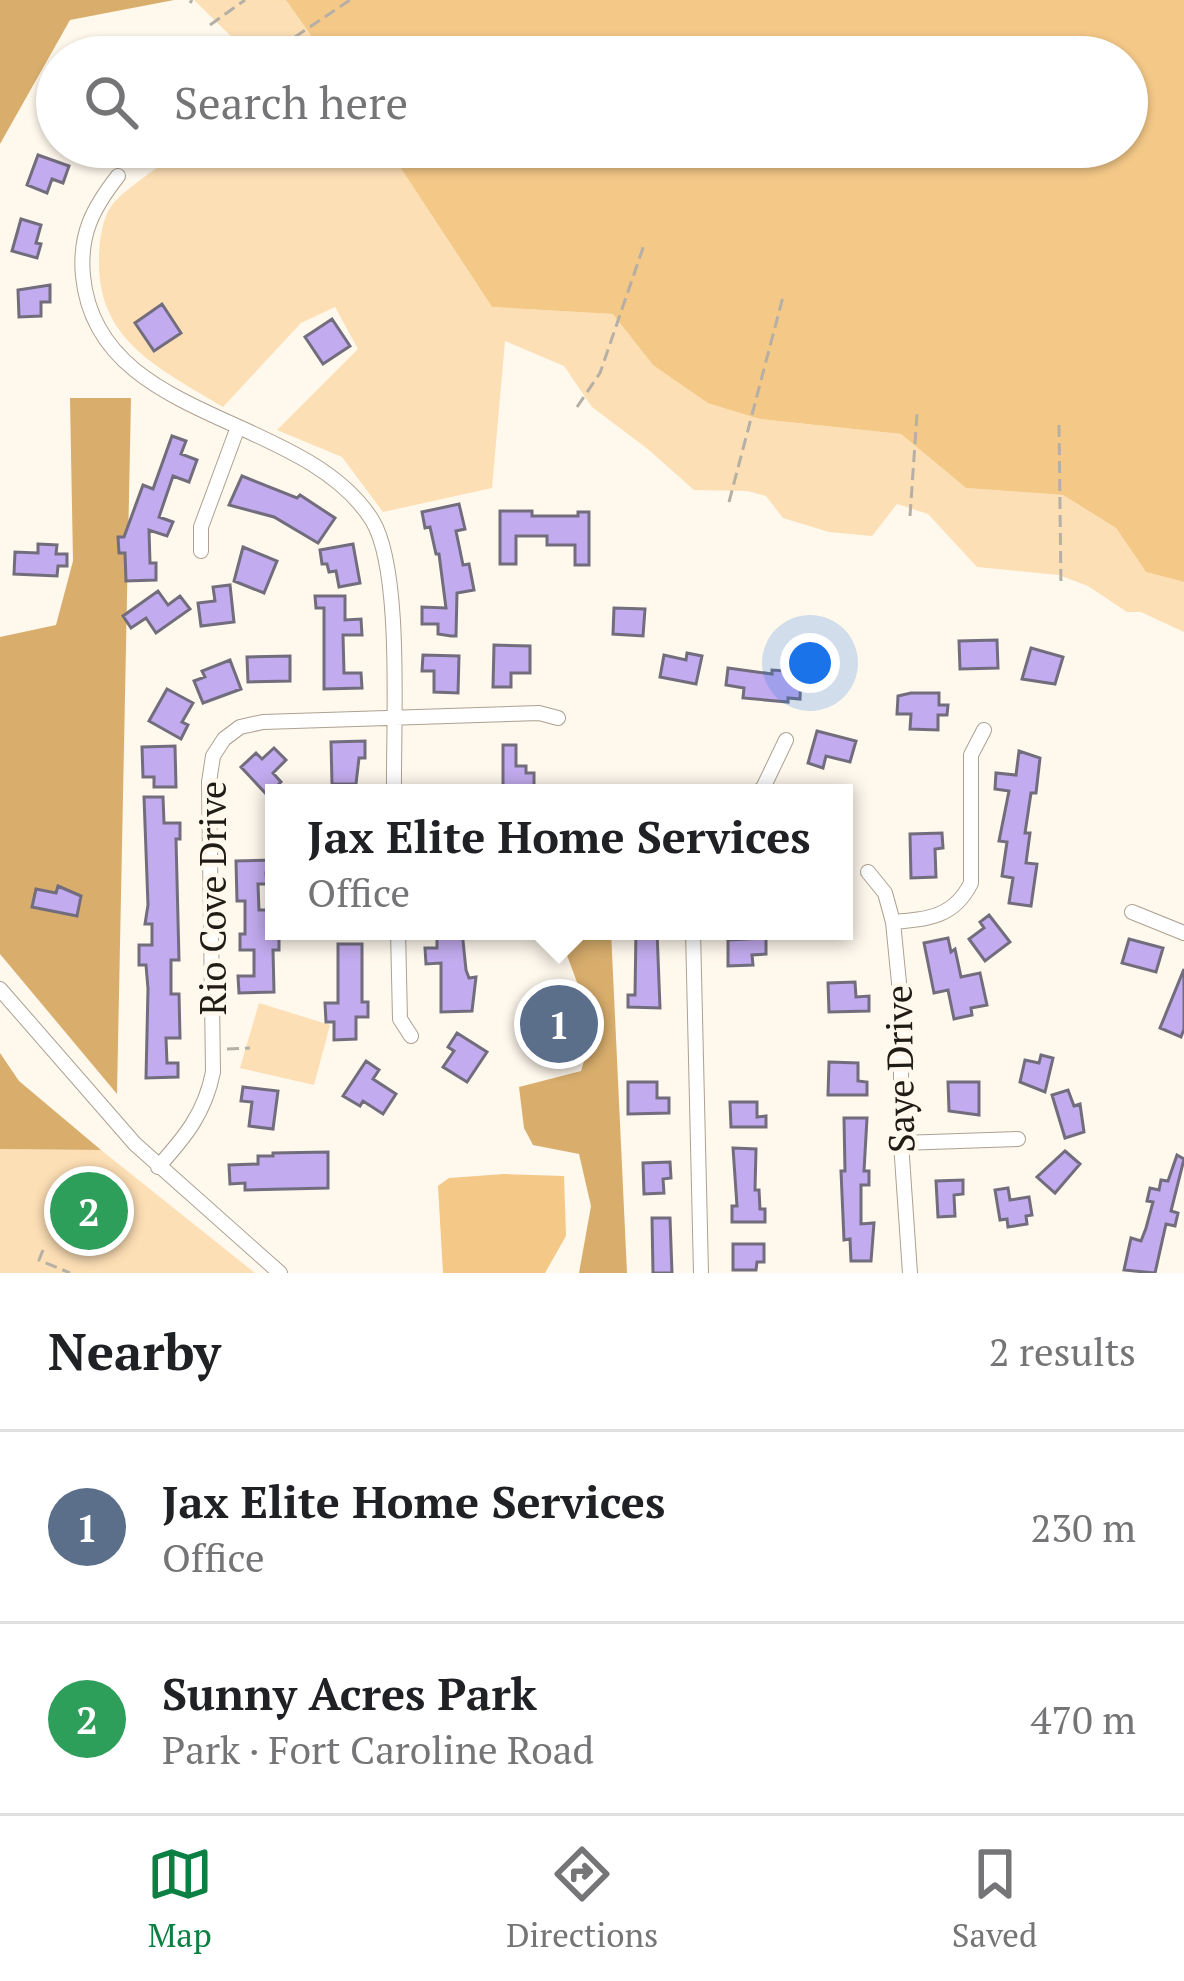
<!DOCTYPE html>
<html lang="en">
<head>
<meta charset="utf-8">
<style>
	body { margin:0; font-family:"PT Serif",serif; background:#f6f6f6; color:#202124 }
	.you { position:absolute; left:810px; top:663px; width:42px; height:42px; margin:-30px; border:9px solid #fff; border-radius:50%; background:#1a73e8; box-shadow:0 0 0 18px #1a73e833 }
	.badge { display:grid; place-items:center; width:78px; height:78px; border-radius:50%; background:#0b8043; color:#fff; font-size:39px; font-weight:700 }
	.pin { position:absolute; translate:-50% -50%; border:6px solid #fff; box-shadow:0 3px 12px #0006 }
	.popup { position:absolute; left:265px; top:784px; width:588px; height:156px; box-sizing:border-box; display:grid; place-content:center; border-radius:0px; background:#fff; filter:drop-shadow(0 3px 9px #0005); font-size:39px; white-space:nowrap; color:#757577 }
	.popup b { font-size:45px; color:#202124 }
	.popup::after { content:''; position:absolute; left:50%; top:100%; margin-left:-24px; border:24px solid transparent; border-top-color:#fff }
	.list { margin:0; padding:0; list-style:none }
	h2 { display:flex; justify-content:space-between; align-items:center; height:156px; margin:0; padding:0 48px; font-size:51px }
	h2 small { font-size:39px; font-weight:400; color:#757577 }
	.list li { display:grid; grid-template-columns:78px 1fr auto; gap:36px; align-items:center; box-sizing:border-box; height:192px; padding:0 48px; border-top:3px solid #e0e0e0 }
	.list b { display:block; font-size:45px; white-space:nowrap }
	.list p { margin:0; font-size:39px; white-space:nowrap; color:#757577 }
	.list em { font-size:39px; font-style:normal; color:#757577 }
	.icon { flex:none; width:66px; height:66px; fill:none; stroke:currentColor; stroke-width:2; stroke-linecap:round; stroke-linejoin:round }
	.map { position:relative; flex:none; width:1184px; height:1273px; overflow:hidden }
	.search { position:absolute; background:#fff; box-shadow:0 3px 9px #0004; left:36px; right:36px; top:36px; height:132px; display:flex; align-items:center; gap:30px; box-sizing:border-box; padding:0 42px; border-radius:66px; color:#757577; font-size:45px }
	.sheet { height:540px; background:#fff }
	nav { display:flex; justify-content:space-around; align-items:center; box-sizing:border-box; height:168px; border-top:3px solid #e0e0e0; background:#fff; font-size:33px; color:#757577 }
	nav a { display:grid; justify-items:center; gap:6px }
	nav .on { color:#0b8043 }
	.map>svg:first-child { display:block }
</style>
</head>
<body>
<div class="map">
<svg width="1184" height="1273" viewBox="0 0 1184 1273">
	<rect width="100%" height="100%" fill="#fff8ed"/>
	<path fill="#fddfb5" d="M194,0H286L326,57H252Z
		M185,147H387L492,307L614,314L653,365L760,419L901,434L966,488L1063,495L1116,528L1146,572L1184,582V632L1141,612H1127L1088,586L1059,575L977,567L928,514L897,504L872,536L829,532L783,518L766,496L748,491L694,490L649,450L592,407L564,366L505,341L492,488L383,512L342,457L277,430L358,349L335,307L301,323L223,407C161,369 97,342 99,259C99,244 102,218 112,205C125,188 167,162 185,147Z
		M259,1003L330,1025L314,1085L240,1068Z
		M0,1149L101,1150L255,1273H0Z"/>
	<path fill="#d9ae6d" d="M0,0H174L70,20L0,144Z
		M70,398H131L117,1094L0,954V637L56,625L73,561Z
		M558,931H611L627,1273H579L591,1206L579,1154L533,1145L524,1128L519,1087L581,1071L594,1028Z
		M0,1053L19,1081L101,1150L0,1149Z"/>
	<path fill="#f4c887" d="M286,0H1184V582L1146,572L1116,528L1063,495L966,488L901,434L760,419L708,403L653,365L613,314L492,307L387,147H1127V57H326Z
		M504,1174L564,1176L566,1236L545,1273H443L438,1186L449,1178Z"/>
	<path fill="#c2abee" stroke="#726d7d" stroke-width="3" d="M38,155L69,166L63,183L52,179L47,193L27,185Z
		M21,219L41,225L36,243L41,244L37,258L12,251Z
		M50,285V302H41V316L19,317L18,290Z
		M162,304L181,333L154,351L135,323Z
		M332,319L350,346L323,364L305,337Z
		M172,436L186,441L181,454L197,460L189,482L173,476L159,517L173,522L167,536L149,530L150,563H156V580L126,581L125,553H119L118,537H124L143,485L153,489Z
		M242,476L297,498L300,495L335,518L318,543L274,517L229,505Z
		M459,504L465,529L456,531L463,565L469,564L474,590L457,593L456,636H451L438,634V624H422V607L446,608L439,554H436L430,527L425,528L422,512Z
		M500,511H532V516H578V512H589V565H575V545H547V536H516V564H500Z
		M38,544L57,545L56,554H67V566H58L57,576L14,574L15,552L38,553Z
		M353,544L360,583L339,587L336,571L329,572L327,564H322L320,550Z
		M243,547L277,561L264,593L234,581Z
		M230,585L234,622L201,626L198,603L215,601L213,587Z
		M158,591L168,605L180,596L190,609L156,633L146,618L131,628L123,616Z
		M315,596H345V620L361,619L362,635H343L344,673H361L362,688L324,689V608H316Z
		M614,608L645,609L643,636L613,634Z
		M997,640L998,668L960,669L959,641Z
		M494,645L530,646V673H511V687H493Z
		M1031,648L1063,657L1055,684L1022,679Z
		M687,653L702,656L696,684L660,677L664,655L686,660Z
		M423,655L459,656L458,693L434,692V671H422Z
		M290,656V681L248,682L247,657Z
		M230,660L241,689L203,703L194,681L205,677L202,671Z
		M728,668L772,674V670L801,672L800,699L788,698V702L743,698L744,688L726,685Z
		M167,689L193,703L182,722L188,725L181,739L149,721Z
		M911,693H939V705H948L947,715H938V730L910,729L911,714H897L898,696Z
		M817,731L856,741L850,762L826,756L823,768L808,763Z
		M365,741V758H359L356,784H332L331,742Z
		M503,745H516V766H526V773H534V793H503Z
		M175,746L176,787H154V777H143L142,747Z
		M274,748L286,760L273,773L281,782L267,795L241,767L256,753L262,759Z
		M1019,751L1040,758L1036,793H1031L1025,833H1030L1026,863L1037,864L1031,906L1009,903L1013,878L1002,876L1007,842L999,841L1009,791L995,789L996,773L1016,775Z
		M144,797H163L164,823H180V839H176L179,960H171V994H179L180,1038H166L167,1063H178V1077L146,1078L148,989L146,965H139V945H152V924H145L148,905Z
		M942,833L943,848L935,849L936,877L911,878L910,834Z
		M274,860V873H266L267,884H258L259,910H272L273,929L279,931V950H273L274,992L239,993L238,976H254V950H240V934H245V901H237L236,861Z
		M58,886L81,896L77,916L32,907L36,889L56,893Z
		M989,915L1010,942L985,961L969,939L984,928L980,922Z
		M437,931H462L466,970L469,978L476,977L472,1011L441,1012V963L426,964L425,948H437Z
		M636,931H657L660,1008L628,1007V995H635Z
		M766,938V954L752,955L753,965L728,966V940Z
		M948,938L951,952L955,949L961,977L980,973L987,1005L971,1008L972,1015L954,1019L948,990L934,993L924,943Z
		M1129,939L1163,948L1156,972L1122,963Z
		M338,944H362V1002H368V1017H356V1039L334,1040V1022H326L325,1003H338Z
		M1184,969V1029L1181,1037L1160,1028Z
		M855,982L856,997L869,996V1011L829,1012L828,983Z
		M457,1033L487,1052L467,1082L443,1067L454,1051L448,1047Z
		M1041,1055L1053,1058L1045,1092L1020,1082L1025,1060L1039,1063Z
		M366,1061L379,1070L373,1079L396,1094L383,1114L363,1101L360,1106L343,1096Z
		M829,1062L858,1063V1081L867,1082V1095H828Z
		M628,1082H657V1098H669V1113L628,1114Z
		M948,1082H979V1115L949,1111Z
		M243,1087L278,1091L273,1129L249,1126L252,1102L241,1101Z
		M1068,1090L1074,1106L1080,1104L1084,1132L1065,1138L1052,1095Z
		M730,1102H757V1117L766,1116V1127H731Z
		M844,1118H867L864,1171H869V1185H861V1224L874,1223L871,1261H851L850,1239L844,1240L841,1171H845Z
		M733,1148L756,1149L755,1190H759L760,1209H765V1222H732V1206H737Z
		M1065,1151L1080,1164L1055,1193L1037,1177Z
		M328,1152V1188L245,1190V1183L230,1184L229,1165L258,1164V1156H273V1153Z
		M1177,1155L1184,1159L1171,1211L1178,1213L1175,1226L1166,1224L1155,1273L1124,1270L1131,1238L1141,1241L1146,1228L1153,1202L1147,1201L1150,1188L1159,1190L1161,1180L1168,1181Z
		M670,1162L671,1178L663,1179L664,1193L644,1194L643,1163Z
		M963,1180V1194L954,1195L955,1216L938,1217L936,1181Z
		M1008,1188L1010,1200L1029,1197L1032,1215L1026,1216L1027,1224L1008,1227L1007,1219L1000,1220L995,1190Z
		M652,1218H670L672,1273H653Z
		M733,1244H764V1262H757L756,1270H733Z"/>
	<g fill="none" stroke-linecap="round" stroke-linejoin="round">
		<defs>
			<path id="minor" d="M118,176C93,208 79,234 83,276C97,423 304,412 372,520C403,570 393,728 394,793
				M201,551V527L238,427
				M756,793L763,788L786,740
				M868,872L885,893L893,922L901,1003V1143L910,1273
				M1132,912L1184,933
				M893,922C929,919 954,917 971,883V755L984,730
				M398,931L400,1019L411,1036
				M693,931L701,1273
				M0,989L135,1144L280,1273
				M901,1143L1018,1139
				M158,1167C185,1137 205,1113 213,1072L209,782L213,756L224,739L240,727L263,722L539,713L558,718"/>
		</defs>
		<use href="#minor" stroke="#ada191" stroke-width="16"/>
		<path stroke="#b5afa6" stroke-width="3" stroke-dasharray="12 6" stroke-linecap="butt" d="M190,3L192,0
			M210,25L245,0
			M265,57L350,0
			M577,407L600,373L644,245
			M1059,425L1061,587
			M729,502L784,293
			M910,516L917,414
			M227,1049L250,1048
			M43,1250L39,1260L70,1273"/>
		<use href="#minor" stroke="#fff" stroke-width="14"/>
	</g>
	<g text-anchor="middle" stroke-width="9" stroke-linejoin="round" paint-order="stroke">
		<g font-size="36" fill="#1f1b15" stroke="#fff8ed">
			<text transform="translate(213 898) rotate(-90)" y="13">Rio Cove Drive</text>
			<text transform="translate(900 1069) rotate(-91)" y="13">Saye Drive</text>
		</g>
	</g>
</svg>
<div class="you"></div>
<div class="pin badge" style="left:559px;top:1024px;background:#5c6f8a">1</div>
<div class="popup"><b>Jax Elite Home Services</b>Office</div>
<div class="pin badge" style="left:89px;top:1211px;background:#2e9e5b">2</div>
<div class="search"><svg class="icon" aria-label="search" viewBox="0 0 24 24"><circle cx="10" cy="10" r="6"/><path d="M15 15l6 6"/></svg>Search here</div>
</div>
<section class="sheet">
<h2>Nearby<small>2 results</small></h2>
<ul class="list">
<li><span class="badge" style="background:#5c6f8a">1</span><div><b>Jax Elite Home Services</b><p>Office</p></div><em>230 m</em></li>
<li><span class="badge" style="background:#2e9e5b">2</span><div><b>Sunny Acres Park</b><p>Park · Fort Caroline Road</p></div><em>470 m</em></li>
</ul>
</section>
<nav>
<a class="on"><svg class="icon" aria-label="map" viewBox="0 0 24 24"><path d="M3 6l6-2 6 2 6-2v14l-6 2-6-2-6 2zM9 4v14M15 6v14"/></svg>Map</a>
<a><svg class="icon" aria-label="directions" viewBox="0 0 24 24"><path d="M12 3l9 9-9 9-9-9zM9 14v-3h6M13 9l2 2-2 2"/></svg>Directions</a>
<a><svg class="icon" aria-label="saved" viewBox="0 0 24 24"><path d="M7 4h10v16l-5-4-5 4z"/></svg>Saved</a>
</nav>
</body>
</html>
